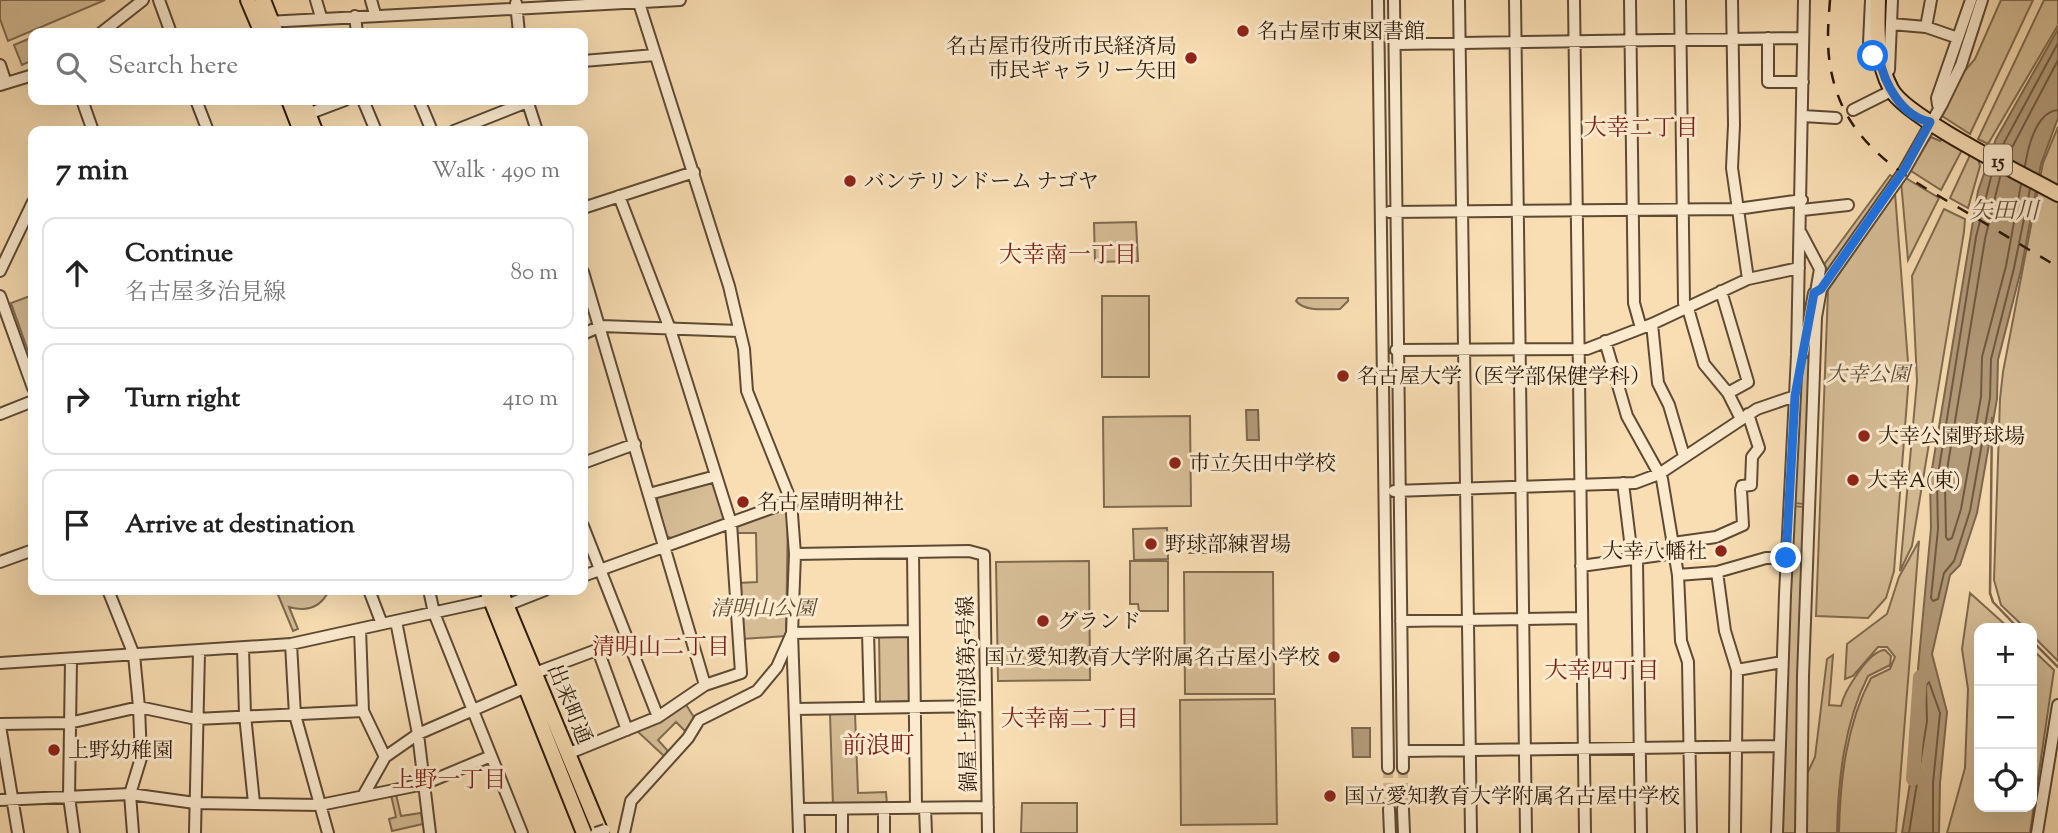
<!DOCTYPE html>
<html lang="en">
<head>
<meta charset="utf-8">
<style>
	body { margin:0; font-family:"Sorts Mill Goudy","Noto Serif JP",serif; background:#f2f2f2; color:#222 }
	.controls { position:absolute; right:21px; bottom:21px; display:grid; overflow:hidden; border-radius:14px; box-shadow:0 7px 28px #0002 }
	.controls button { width:63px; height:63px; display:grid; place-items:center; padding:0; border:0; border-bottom:2px solid #e0e0e0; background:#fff; color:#222; font:35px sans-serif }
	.stop { position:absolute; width:21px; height:21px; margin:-16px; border:5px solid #1a73e8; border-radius:50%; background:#fff }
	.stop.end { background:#1a73e8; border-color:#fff; box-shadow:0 2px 7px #0008 }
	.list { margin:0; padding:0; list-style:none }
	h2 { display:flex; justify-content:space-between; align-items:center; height:91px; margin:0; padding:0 28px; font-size:30px }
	h2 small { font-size:23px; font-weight:400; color:#767676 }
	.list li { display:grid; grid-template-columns:46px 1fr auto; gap:21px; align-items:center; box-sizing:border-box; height:112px; margin:0 14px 14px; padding:0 14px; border:2px solid #e0e0e0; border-radius:14px }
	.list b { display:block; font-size:26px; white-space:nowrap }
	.list p { margin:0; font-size:23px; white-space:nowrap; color:#767676 }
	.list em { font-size:23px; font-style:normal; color:#767676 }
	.icon { flex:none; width:38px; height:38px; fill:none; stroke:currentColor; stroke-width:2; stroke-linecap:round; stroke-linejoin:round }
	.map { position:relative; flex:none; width:2058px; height:833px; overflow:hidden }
	.search { position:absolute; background:#fff; box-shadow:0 7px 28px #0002; left:28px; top:28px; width:560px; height:77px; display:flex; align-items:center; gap:18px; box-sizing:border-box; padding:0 24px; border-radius:14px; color:#767676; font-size:26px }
	.panel { position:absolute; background:#fff; box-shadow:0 7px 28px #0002; left:28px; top:126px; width:560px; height:469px; border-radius:14px }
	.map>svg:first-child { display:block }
</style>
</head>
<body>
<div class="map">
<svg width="2058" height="833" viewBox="0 0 2058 833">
	<rect width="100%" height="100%" fill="#f9deb3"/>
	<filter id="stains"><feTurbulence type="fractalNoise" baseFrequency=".00286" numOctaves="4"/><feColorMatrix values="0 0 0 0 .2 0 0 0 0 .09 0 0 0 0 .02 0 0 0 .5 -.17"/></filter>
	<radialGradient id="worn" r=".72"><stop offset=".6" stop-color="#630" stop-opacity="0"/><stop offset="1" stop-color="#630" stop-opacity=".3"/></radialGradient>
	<path fill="#d6bd96" stroke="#806b50" stroke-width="2" d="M0,0H105L8,41L0,19Z
		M2001,0H2033L1970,134L1942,116L1963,73L1975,59Z
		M2044,0H2058V25L1988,144L1978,139Z
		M33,37V60L22,65L14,45Z
		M2058,127V661L2032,635V628H2025L2001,605L1994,580L2000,399L2003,372L2043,163Z
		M1931,137L1940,141L1942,139L1962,150L1941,190L1908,169Z
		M1970,155L1978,159L1980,166L1968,208L1950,198Z
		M1890,175L1895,178L1820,286L1823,266Z
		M1904,177L1939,198L1908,260L1901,181Z
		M1895,193L1909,375L1894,571L1886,598L1868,618L1816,616L1828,290Z
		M1944,209L1965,219L1964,232L1912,546L1900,571L1917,381L1912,276Z
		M1136,222L1138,261L1095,262L1094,223Z
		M33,295V365L11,303Z
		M1102,296H1149V377H1102Z
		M1298,298H1348V301L1340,309C1326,309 1305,312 1296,301Z
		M1812,307L1805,504L1793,503L1800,387Z
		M1190,416L1191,506L1104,507L1103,417Z
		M713,481L725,519L671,538L666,536L656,495Z
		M1792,506L1805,507L1803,554H1789Z
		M783,507L788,512L786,636L742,639L738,583L757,582L756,533H735L736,524Z
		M1167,528L1168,559L1134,560L1133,529Z
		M1919,541L1896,833H1839C1840,781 1846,725 1871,678L1890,669L1895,657L1887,647H1878L1853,676L1845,679L1847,644L1887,614L1899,577Z
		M1789,558H1803L1797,833H1780Z
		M1089,561L1090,680L998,681L996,562Z
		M1130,561H1168V611H1139L1138,604H1130Z
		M1184,572H1273L1274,694H1185Z
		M276,590H329C321,608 307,612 289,607L298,629L293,631Z
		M1970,593L2009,628H1979V807H2032V649L2054,670L2030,833H1947L1965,768L1968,689L1962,649Z
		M879,635L910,636L911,699L908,701L880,702Z
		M1885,650L1891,656L1890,665L1868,676C1844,724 1838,780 1837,833H1805L1806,776L1815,757L1827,659L1833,655L1829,705L1841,706C1844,692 1869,650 1885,650Z
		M1275,699L1277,824L1181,825L1180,700Z
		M685,703L695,719L685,731L676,722L658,740L668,751L664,756L636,730Z
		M855,713L858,793L886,792L887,805L833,806L830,714Z
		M396,794L401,816L421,813L423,824L392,831L389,819L396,817L391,795Z
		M1022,803H1077V833H1021Z"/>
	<path fill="#b39b7a" stroke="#7d674d" stroke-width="2" d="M2058,29V118L2041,164L2021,270L1998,360L1997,399L1977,513L1960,565L1950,575L1932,654L1947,712L1940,783L1939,833H1902L1920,720L1918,669L1931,528L1930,481L1978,191L1996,139Z
		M1246,410H1258L1259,440H1247Z
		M1217,538V553H1189V539Z
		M1352,728H1370V757H1353Z"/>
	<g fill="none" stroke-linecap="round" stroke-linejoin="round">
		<path stroke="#6f5a42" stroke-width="2" d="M1999,152L2058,43
			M2007,157L2058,60
			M2025,166C2028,148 2036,112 2058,110
			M1993,169L1976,237L1937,481L1938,529L1931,598L1933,601L1938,599L1944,573L1954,561L1970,511L1990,398L1991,359L2014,268L2030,189
			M2001,173L1985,239L1945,482L1946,537L1948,540L1952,538L1961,509L1981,397L1982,357L2006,266L2021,184
			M1909,833L1927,721L1926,686L1929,682L1940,713L1933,783V833"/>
		<path stroke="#7d674d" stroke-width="2.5" d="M1992,418L1990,593L1993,602L2018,628
			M2032,641L2058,667"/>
		<path stroke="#b39b7a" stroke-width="14" d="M1913,779L1920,677"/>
		<path stroke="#d0b791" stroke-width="10" stroke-dasharray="10 5" stroke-linecap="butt" d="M1388,768L1389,809
			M1403,768V809"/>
		<defs>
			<path id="minor" d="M159,0L171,33
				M316,0L321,17
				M371,0L375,14
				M638,0L729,286L744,349L747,391L791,501L795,554L792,633L799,833
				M1378,0L1388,768
				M1394,0L1403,768
				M1459,0L1471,833
				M1515,0L1526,833
				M1574,0L1585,833
				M1630,0L1634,303L1641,328
				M1680,0L1684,303L1689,312L1704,364L1728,393L1741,419
				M1732,0L1734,125L1732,168L1748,279
				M1871,0L1869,43L1873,56L1879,57
				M516,3L519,33
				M355,16L357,33
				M267,22L680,0
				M1891,24L1926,27L1958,38
				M1926,27L1931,0
				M101,33L143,0
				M1768,38V82H1803
				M1395,44L1803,38
				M583,61L655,55
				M0,65L6,83
				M1889,70L1892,0
				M0,85L33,75
				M82,100L93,131
				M196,100L208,131
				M363,100L376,131
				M419,100L432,131
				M527,100L537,131
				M1938,105L1937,98L1971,0
				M1853,110L1891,91
				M308,114L345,100
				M1803,116L1836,118
				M454,131L527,102
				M583,208L694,172
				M1802,210L1848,205
				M1389,212L1737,209L1802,200
				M1801,233L1820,269L1816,292
				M0,271L33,202
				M583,272L705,685
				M1721,291L1748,382L1728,393
				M0,296L33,388
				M1652,324L1658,383L1669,405L1684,456
				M583,334L601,326L739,331
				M1605,341L1627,416L1662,479L1678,575L1681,641L1688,662L1691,833
				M1396,350L1587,349L1652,324L1748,279L1799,268
				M1803,353L1814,293
				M0,414L33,401
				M583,463L635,444
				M1623,483L1632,557L1637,561L1641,833
				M1394,491L1635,483L1659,474L1757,409L1795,396
				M649,494L716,476
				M583,526L658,717
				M1673,543L1716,537L1743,525L1741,490L1742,486L1751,485L1752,457L1759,448L1748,414
				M913,552L916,808
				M795,554L969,551L984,555L988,833
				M0,562L33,550
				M1581,566L1675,553
				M1717,572L1725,631L1737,670L1735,833
				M1678,575L1717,572L1766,558H1786
				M583,576L791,501
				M108,590L134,655L139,707L141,758L130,794L133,833
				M369,590L382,624
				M429,590L434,613L522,833
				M396,621L418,734L430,833
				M1401,621L1582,618
				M360,629L363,711
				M868,632L870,707
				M291,644L295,715L328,833
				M243,648L245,715L254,803
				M598,650L627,730
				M71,660L69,797L74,833
				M0,663L291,644L491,600L507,605L545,590
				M1737,670L1782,662
				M535,673L626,639
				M795,709L986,706
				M0,724L69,723L139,707L196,719L363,711L385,757
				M0,726L18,833
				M1403,751L1779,746
				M567,754L658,717L705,685L741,673L731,523L670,329L619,196
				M363,796L385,757L418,734L526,687
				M0,800L130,794L195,803L320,805L424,784L491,756
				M884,808V833
				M925,808L926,833
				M799,809L988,807
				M842,809V833
				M1389,809L1390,833
				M1403,809L1404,833
				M195,833L199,652
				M624,833L631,801L688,738L699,720L757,691L777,667L792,633L914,631
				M1777,833L1785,595L1797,355L1804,0
				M1801,833L1803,676L1816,317L1821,289L1904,171L1942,104L1961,65L1982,0
				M2037,833L2058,705"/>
			<path id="major" d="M248,0L262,33
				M263,0L276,33
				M1878,0C1877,31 1876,61 1891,89C1905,117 2024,175 2058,194
				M289,100L301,131
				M303,100L315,131
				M487,590L584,833
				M500,590L601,833"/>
		</defs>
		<use href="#minor" stroke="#5e4a34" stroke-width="14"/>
		<use href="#major" stroke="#2b190a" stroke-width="18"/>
		<use href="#minor" stroke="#fbeace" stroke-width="10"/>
		<use href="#major" stroke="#f9deb3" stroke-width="14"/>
		<path stroke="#2b190a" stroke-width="2.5" stroke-dasharray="12 12" stroke-linecap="butt" d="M1830,0C1828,25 1826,50 1832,75C1847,145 1904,176 1961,209C1993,228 2026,248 2058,267"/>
		<defs>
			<path id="minor-bridge" d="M596,833L605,830"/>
		</defs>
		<use href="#minor-bridge" stroke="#5e4a34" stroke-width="14" stroke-linecap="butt"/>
		<use href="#minor-bridge" stroke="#fbeace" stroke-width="10"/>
	</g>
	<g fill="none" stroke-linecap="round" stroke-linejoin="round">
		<path stroke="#1a73e8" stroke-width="9" d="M1786,558L1795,396L1814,293L1821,289L1904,170L1930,122C1901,116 1884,83 1879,57L1873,56"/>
	</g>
	<g fill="#8f2418" stroke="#fbeace" stroke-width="2.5">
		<circle cx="1243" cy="31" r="7"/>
		<circle cx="1191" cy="58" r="7"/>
		<circle cx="850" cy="181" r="7"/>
		<circle cx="1343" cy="376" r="7"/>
		<circle cx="1864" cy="436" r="7"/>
		<circle cx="1175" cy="463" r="7"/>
		<circle cx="1853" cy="480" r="7"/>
		<circle cx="743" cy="502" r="7"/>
		<circle cx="1151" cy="544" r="7"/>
		<circle cx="1721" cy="551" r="7"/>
		<circle cx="1043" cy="621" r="7"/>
		<circle cx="1334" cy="657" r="7"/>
		<circle cx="54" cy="750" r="7"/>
		<circle cx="1330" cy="796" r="7"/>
	</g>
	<g text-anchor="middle" stroke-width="6" stroke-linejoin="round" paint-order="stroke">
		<rect fill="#fbeace" stroke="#695845" stroke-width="2" x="1984" y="144.5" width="28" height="31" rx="5"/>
		<g font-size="19" font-weight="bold" fill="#2b190a">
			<text x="1998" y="167">15</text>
		</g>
		<g font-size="21" fill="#2b190a" stroke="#fbeace" text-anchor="start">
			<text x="1257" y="38">名古屋市東図書館</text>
			<text x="1177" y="53" text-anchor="end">名古屋市役所市民経済局<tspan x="1177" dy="24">市民ギャラリー矢田</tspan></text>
			<text x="864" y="188">バンテリンドーム ナゴヤ</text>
			<text x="1357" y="383">名古屋大学（医学部保健学科）</text>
			<text x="1878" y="443">大幸公園野球場</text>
			<text x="1189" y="470">市立矢田中学校</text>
			<text x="1867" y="487">大幸A(東)</text>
			<text x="757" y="509">名古屋晴明神社</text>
			<text x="1165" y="551">野球部練習場</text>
			<text x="1707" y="558" text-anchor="end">大幸八幡社</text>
			<text x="1057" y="628">グランド</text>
			<text x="1320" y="664" text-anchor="end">国立愛知教育大学附属名古屋小学校</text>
			<text x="68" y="757">上野幼稚園</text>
			<text x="1344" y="803">国立愛知教育大学附属名古屋中学校</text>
		</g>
		<g font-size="21" font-style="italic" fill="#5e4a34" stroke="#fbeace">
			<text x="1868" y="381">大幸公園</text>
			<text x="763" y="615">清明山公園</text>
		</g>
		<g font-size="21" fill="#2b190a" stroke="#fbeace">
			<text transform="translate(967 694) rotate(-91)" y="7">鍋屋上野前浪第5号線</text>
			<text transform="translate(570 704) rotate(68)" y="7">出来町通</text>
		</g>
		<g font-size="23" fill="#7a1f14" stroke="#fbeace">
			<text x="1641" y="135">大幸二丁目</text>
			<text x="1068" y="262">大幸南一丁目</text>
			<text x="661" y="654">清明山二丁目</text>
			<text x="1602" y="678">大幸四丁目</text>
			<text x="1070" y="726">大幸南二丁目</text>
			<text x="449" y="787">上野一丁目</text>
		</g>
		<g font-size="23" font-style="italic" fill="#614d37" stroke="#fbeace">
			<text x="2004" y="218">矢田川</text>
		</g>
		<g font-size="24" fill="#7a1f14" stroke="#fbeace">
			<text x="878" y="753">前浪町</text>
		</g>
	</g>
	<rect width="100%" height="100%" filter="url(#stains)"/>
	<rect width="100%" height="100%" fill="url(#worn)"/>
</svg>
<div class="controls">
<button>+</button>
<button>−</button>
<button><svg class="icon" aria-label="locate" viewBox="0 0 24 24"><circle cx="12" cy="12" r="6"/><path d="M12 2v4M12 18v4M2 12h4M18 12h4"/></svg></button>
</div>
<div class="stop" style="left:1873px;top:56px"></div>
<div class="stop end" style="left:1786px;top:558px"></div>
<div class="search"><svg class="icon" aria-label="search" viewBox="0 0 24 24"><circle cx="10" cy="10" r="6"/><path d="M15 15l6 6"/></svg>Search here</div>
<section class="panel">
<h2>7 min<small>Walk · 490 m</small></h2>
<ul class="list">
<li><svg class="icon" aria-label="ahead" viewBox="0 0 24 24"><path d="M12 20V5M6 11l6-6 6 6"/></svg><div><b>Continue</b><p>名古屋多治見線</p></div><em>80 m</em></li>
<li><svg class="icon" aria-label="right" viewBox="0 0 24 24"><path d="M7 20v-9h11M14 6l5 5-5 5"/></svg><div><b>Turn right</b></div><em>410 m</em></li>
<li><svg class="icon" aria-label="arrive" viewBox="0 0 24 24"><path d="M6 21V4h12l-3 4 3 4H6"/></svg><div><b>Arrive at destination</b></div></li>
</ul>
</section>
</div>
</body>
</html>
